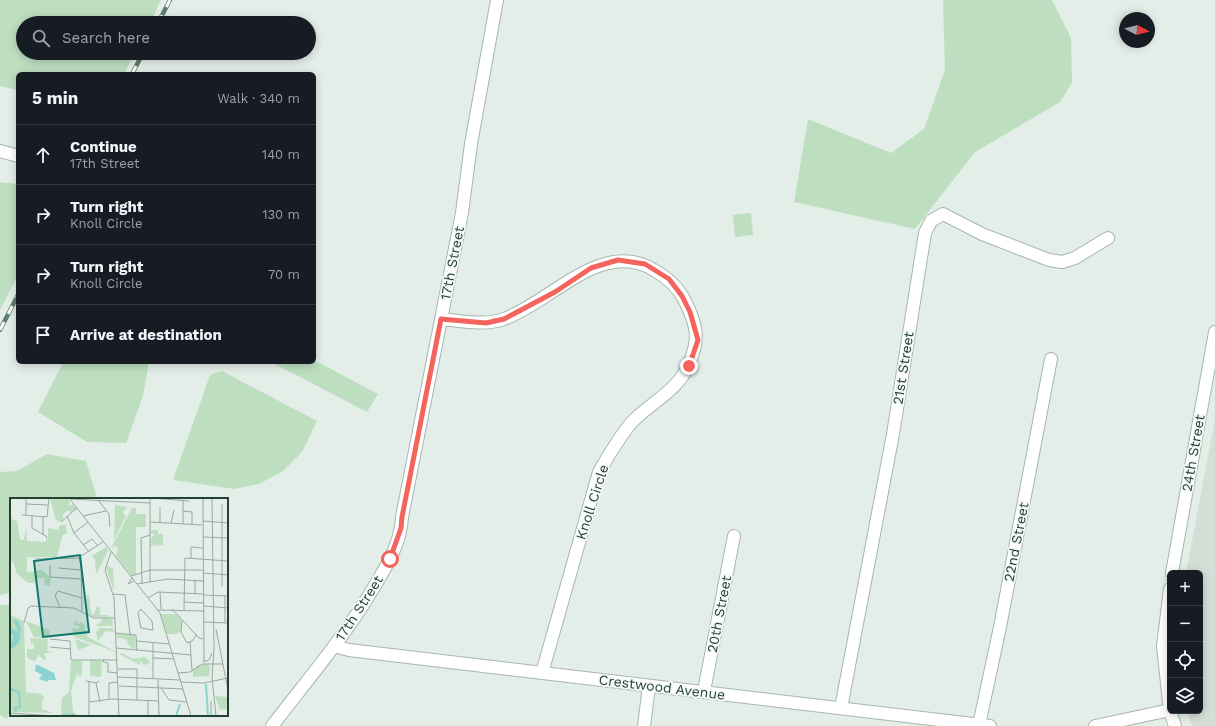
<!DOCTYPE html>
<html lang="en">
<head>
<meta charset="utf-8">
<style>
	body { margin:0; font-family:"Work Sans",sans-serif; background:#242831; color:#f1f3f6 }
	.controls { position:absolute; right:12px; bottom:12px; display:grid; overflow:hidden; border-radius:6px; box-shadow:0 2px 10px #0003 }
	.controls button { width:36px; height:36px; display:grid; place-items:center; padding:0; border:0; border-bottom:1px solid #363941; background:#171b24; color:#f1f3f6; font:20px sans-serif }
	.compass { position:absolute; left:1119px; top:12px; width:36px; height:36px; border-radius:50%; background:#171b24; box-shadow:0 2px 10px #0003; rotate:97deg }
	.stop { position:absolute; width:12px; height:12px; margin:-9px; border:3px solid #f4645d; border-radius:50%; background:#fff }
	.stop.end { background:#f4645d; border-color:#fff; box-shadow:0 1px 4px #0008 }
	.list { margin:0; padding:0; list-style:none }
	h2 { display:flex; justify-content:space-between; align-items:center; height:52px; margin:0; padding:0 16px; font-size:17px }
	h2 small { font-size:13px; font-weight:400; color:#9ea1a6 }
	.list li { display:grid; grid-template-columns:26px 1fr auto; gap:12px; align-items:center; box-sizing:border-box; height:60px; padding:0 16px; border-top:1px solid #363941 }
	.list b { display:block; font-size:15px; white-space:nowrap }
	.list p { margin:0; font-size:13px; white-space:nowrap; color:#9ea1a6 }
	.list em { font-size:13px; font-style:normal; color:#9ea1a6 }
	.icon { flex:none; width:22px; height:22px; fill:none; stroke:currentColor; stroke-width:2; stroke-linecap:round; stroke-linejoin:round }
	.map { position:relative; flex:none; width:1215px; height:726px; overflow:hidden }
	.search { position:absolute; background:#171b24; box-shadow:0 2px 10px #0003; left:16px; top:16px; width:300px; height:44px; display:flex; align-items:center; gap:10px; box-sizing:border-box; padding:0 14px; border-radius:22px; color:#9ea1a6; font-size:15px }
	.panel { position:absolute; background:#171b24; box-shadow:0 2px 10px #0003; left:16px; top:72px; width:300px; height:292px; border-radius:6px }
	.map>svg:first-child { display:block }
</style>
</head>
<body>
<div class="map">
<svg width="1215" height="726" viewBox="0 0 1215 726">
	<rect width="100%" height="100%" fill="#e4eee8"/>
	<path fill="#d3ded6" d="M1215,419V726H1192L1188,711H1200V573H1186Z"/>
	<path fill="#bddfc0" d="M0,0H161L150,23H23V53H135L124,74H18V90L0,86Z
		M943,0H1052L1071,38L1072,83L1060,102L975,152L915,229L794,202L808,119L891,153L924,129L945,70Z
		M0,182L18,184V275L0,310Z
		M751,213L753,235L735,237L733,215Z
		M314,360L378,394L367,412L271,362H314Z
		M63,362H149L143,396L126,443L87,442L38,412Z
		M222,371L317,421L302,452L283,471L259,484L234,489L173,480L210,375Z
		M47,454L86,461L96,495L93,499H11V593L0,595V472L17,471Z
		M0,605H11V707L7,719L0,715Z"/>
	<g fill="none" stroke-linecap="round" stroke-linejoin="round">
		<defs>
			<path id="street" d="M0,151L18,156
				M441,319C462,321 484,326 504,319C551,302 602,238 654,270C668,278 678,287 685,301C697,325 700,339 689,364C679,390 650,403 632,422C619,437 609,455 599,472L542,673
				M1172,573L1215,332
				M1170,589L1163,646L1170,711
				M334,646L349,650L990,726
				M704,691L734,536
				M841,708L893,434L925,233L931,221L943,214L982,234L1049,260L1062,262L1075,258L1108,238
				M1170,711L1175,726
				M979,725L1000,627L1051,359
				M272,726C308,679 347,634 377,582C389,562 401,541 402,517L462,213L471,144L497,0
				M644,726L649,686
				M1095,726L1170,710"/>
		</defs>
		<use href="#street" stroke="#a6b6ae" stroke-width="14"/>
		<use href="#street" stroke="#fff" stroke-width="12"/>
		<defs>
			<path id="rail" d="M158,23L170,0
				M132,74L143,53
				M0,330L18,295"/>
		</defs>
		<use href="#rail" stroke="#5e7c6e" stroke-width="4.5"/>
		<use href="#rail" stroke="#f5faf7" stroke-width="3" stroke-dasharray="9" stroke-linecap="butt"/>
	</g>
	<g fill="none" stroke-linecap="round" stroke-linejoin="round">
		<path stroke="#f4645d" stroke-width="5" d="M390,559L401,528L402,517L441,319L486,323L504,319L555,292L591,268L618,260L645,264L669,279L682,296L690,312L698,340L689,366"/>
	</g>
	<g text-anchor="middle" stroke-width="3.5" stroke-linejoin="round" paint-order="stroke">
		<g font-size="14" fill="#234033" stroke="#f5faf7">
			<text transform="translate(452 263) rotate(-79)" y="5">17th Street</text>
			<text transform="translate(903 368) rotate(-81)" y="5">21st Street</text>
			<text transform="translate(1193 453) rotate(-80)" y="5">24th Street</text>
			<text transform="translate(592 502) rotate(-72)" y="5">Knoll Circle</text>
			<text transform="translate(1016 542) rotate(-79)" y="5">22nd Street</text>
			<text transform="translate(359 608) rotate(-57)" y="5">17th Street</text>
			<text transform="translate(719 614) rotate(-79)" y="5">20th Street</text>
			<text transform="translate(662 687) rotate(7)" y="5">Crestwood Avenue</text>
		</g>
	</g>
	<g transform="translate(10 498)">
		<rect width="218" height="218" fill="#e4eee8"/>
		<path d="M40,1H58L60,4L59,8L63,6L66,10L61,15L58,12L52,17L54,20L50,24L46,22ZM105,7L117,9L113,15L116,18L104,42ZM122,10H126V16H136V29H126V76L121,77L106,58L108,52L106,48L101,50ZM2,21L7,23L10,41L14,42L16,30L17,43L34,44L38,41V30L49,32V28L56,26L57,36H53L47,59H17V74L32,72L41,80L40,88L35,87L34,80H25V85H18L7,76L4,66L0,61V22ZM141,32H148V36H153V47L141,48V41L145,36H141ZM96,49L98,53L86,77L85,61L82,58ZM97,67L103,71L104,93L96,70ZM77,97H79L81,115L84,116L87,108L90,110V117H98L101,119H83L77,116ZM151,116H165L172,122L171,133L166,136H157ZM0,117L14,123L16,194L31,196L35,200L32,202V211L43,215L0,214ZM94,120L102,121L103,128H86ZM66,122L69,127L70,124L75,127V132L79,133L76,138L106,154L64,139L62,130L69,131V128L64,127ZM16,123L40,132L39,140L24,139ZM90,130H103L104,134L96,133L88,143L86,134ZM107,136L125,137L126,151L120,149L116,141L107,140ZM20,140L38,141L37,153L43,155H34L36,161L34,162L28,157L26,163L20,162L17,158V151H24V146L21,145ZM65,141L81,147L68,152ZM112,155L123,161L135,159L141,165L134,167L130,163V167L109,156ZM80,162L92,163L91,179L80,178ZM61,163H72V177L69,179L68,174L61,192L63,213L66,217L52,216L51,211L52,200L59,194ZM197,166L200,168L199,178L183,179V172L189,167ZM205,198L218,199V211L210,212Z" fill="#bddfc0"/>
		<path d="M3,121L8,123L11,129L9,144L3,151L0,149L4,137H0V129L8,134ZM26,166L44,175L46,182H38L37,184L29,181L32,177L25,173Z" fill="#8cd3d0"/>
		<path fill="none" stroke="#8cd3d0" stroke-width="2" d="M196,186L198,218M0,191L9,194L10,209L5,210L6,214M52,217H66M166,218L170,206"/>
		<path fill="none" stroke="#97a8a0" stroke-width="1" d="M59,0L150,115L181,218M140,0V84M141,0L179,3M193,0L194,163M202,0L204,151L202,180L206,218M60,1L140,5M173,2V26M89,3L99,16L100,29M16,6L38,7M212,6V88M150,9V24M173,13L182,14V26M12,17L37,19L39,0M16,17V0M22,18V30L36,38L37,41M57,18L64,35L79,54M73,18L96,13M193,23L218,25M51,24L67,10M140,24L192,27M161,25L164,12M64,35L78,24M33,37V18M193,39L218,40M73,47L82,41L88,48M101,54L95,72L104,100L109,218M69,60L71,68L72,113M181,60V49L193,50M25,61L68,60L93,44M40,67V79L71,81M48,70L71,72M193,75L218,77M121,78L140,72H193M122,80L118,86L124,83M127,86L158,81L193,83M132,86L131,40L140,37M150,94L151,111M103,96L115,97L120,136M185,96V82M193,97L218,98M215,98V125M138,100L148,94L193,96M174,104L193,105M194,108L218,110M50,109L45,98L48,93L72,100M131,111L142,123L143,132L131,130L128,115ZM162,111L189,140L193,141M147,112L194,113M174,112L175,60L218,63M172,123L171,134L177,145L182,143L187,136M194,124L218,125M14,125L18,110L21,108L64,110L84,120H105M206,131L218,192M105,135L126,137L127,153M40,141L60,143L61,162H108M127,143L159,146M180,144L182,172M40,149L61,151M106,150L181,157M143,160L164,161M94,161L93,164L98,165V174L108,175M193,164L199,162L202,155M108,171H127V202M168,175L180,174L192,166H213M108,179L170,182M143,181V144M148,182L149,218M76,183L86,185L89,183M171,184L194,185L218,180M86,185L90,204M109,188L173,191M151,190L159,202L177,204M99,201V185L108,184M138,203V218M79,204L102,201L149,203M0,215L45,218M79,218V183M201,218V203"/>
		<path fill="#0f766e" fill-opacity="0.15" stroke="#0f766e" stroke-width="2" d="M70,57L79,134L33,139L24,63Z"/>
		<rect width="218" height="218" fill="none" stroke="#234033" stroke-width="2"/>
	</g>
</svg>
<div class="controls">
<button>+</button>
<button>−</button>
<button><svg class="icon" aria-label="locate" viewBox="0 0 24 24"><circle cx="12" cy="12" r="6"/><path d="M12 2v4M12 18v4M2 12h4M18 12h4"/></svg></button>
<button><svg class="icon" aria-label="layers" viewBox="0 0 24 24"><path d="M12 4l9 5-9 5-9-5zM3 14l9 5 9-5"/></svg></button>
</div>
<svg class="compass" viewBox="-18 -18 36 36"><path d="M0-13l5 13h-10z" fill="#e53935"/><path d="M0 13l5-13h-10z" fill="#9ea1a6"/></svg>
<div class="stop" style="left:390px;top:559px"></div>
<div class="stop end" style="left:689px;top:366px"></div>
<div class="search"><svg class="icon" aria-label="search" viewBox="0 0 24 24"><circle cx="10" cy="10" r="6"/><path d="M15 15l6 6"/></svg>Search here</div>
<section class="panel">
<h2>5 min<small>Walk · 340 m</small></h2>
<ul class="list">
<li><svg class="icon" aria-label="ahead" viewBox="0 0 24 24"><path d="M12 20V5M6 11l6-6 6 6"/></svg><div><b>Continue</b><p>17th Street</p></div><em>140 m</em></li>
<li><svg class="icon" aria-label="right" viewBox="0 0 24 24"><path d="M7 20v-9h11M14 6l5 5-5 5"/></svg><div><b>Turn right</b><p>Knoll Circle</p></div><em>130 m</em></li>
<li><svg class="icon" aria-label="right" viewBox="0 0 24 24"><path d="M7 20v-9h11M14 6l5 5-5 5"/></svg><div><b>Turn right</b><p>Knoll Circle</p></div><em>70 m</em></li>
<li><svg class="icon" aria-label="arrive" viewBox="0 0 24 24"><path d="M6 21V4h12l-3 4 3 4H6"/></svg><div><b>Arrive at destination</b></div></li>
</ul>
</section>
</div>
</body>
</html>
